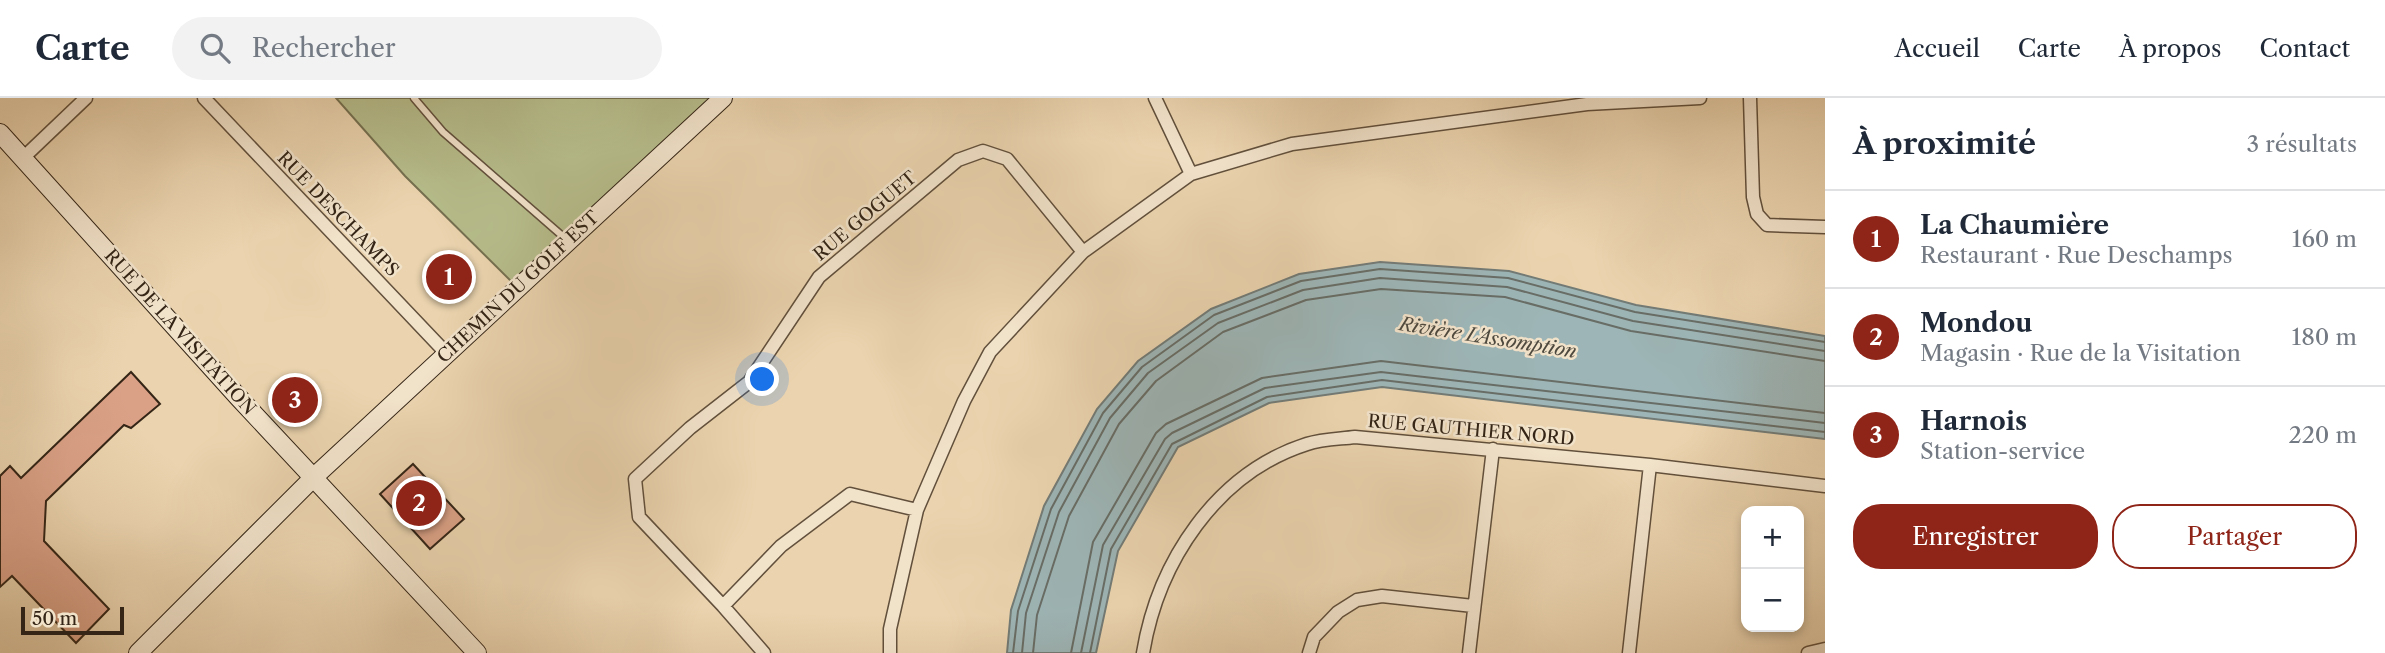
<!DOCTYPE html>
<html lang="fr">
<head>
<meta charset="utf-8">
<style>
	body { margin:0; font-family:"Libre Caslon Text",serif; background:#f2f2f3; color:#1f2937 }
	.controls { position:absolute; right:21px; bottom:21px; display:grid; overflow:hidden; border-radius:14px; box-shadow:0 4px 10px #0003 }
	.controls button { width:63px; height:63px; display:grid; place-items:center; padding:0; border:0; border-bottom:2px solid #e0e1e3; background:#fff; color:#1f2937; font:35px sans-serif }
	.scale { position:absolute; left:21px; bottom:18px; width:103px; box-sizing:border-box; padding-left:7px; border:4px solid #342516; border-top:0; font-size:19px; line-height:24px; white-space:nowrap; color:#342516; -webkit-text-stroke:5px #f1e2ca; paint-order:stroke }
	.you { position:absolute; left:763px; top:282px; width:24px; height:24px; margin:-18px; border:5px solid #fff; border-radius:50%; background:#1a73e8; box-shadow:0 0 0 10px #1a73e833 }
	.badge { display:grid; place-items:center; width:46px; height:46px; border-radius:50%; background:#8f2418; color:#fff; font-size:23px; font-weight:700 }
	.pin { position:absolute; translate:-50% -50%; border:4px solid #fff; box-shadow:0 2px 7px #0006 }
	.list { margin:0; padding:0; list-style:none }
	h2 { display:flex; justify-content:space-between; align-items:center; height:91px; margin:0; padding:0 28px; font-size:30px }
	h2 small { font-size:23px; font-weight:400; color:#747a83 }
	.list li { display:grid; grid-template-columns:46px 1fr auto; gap:21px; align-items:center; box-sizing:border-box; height:98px; padding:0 28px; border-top:2px solid #e0e1e3 }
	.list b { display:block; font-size:26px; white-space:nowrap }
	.list p { margin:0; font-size:23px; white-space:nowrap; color:#747a83 }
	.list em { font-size:23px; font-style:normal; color:#747a83 }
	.actions { display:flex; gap:14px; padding:21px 28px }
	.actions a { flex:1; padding:16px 0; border:2px solid #8f2418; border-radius:28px; text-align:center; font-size:24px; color:#8f2418 }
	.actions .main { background:#8f2418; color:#fff }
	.icon { flex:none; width:38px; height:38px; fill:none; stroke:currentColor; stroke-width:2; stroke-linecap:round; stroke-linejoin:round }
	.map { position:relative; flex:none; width:1825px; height:555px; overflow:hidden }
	header { display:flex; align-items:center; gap:42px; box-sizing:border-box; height:98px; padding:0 35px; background:#fff; border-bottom:2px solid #e0e1e3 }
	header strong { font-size:33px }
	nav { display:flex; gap:38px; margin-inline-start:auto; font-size:24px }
	.search { width:490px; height:63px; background:#f2f2f3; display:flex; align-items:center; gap:18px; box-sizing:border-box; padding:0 24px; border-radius:38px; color:#747a83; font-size:26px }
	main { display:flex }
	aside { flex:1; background:#fff }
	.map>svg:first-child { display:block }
</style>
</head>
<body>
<header>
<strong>Carte</strong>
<div class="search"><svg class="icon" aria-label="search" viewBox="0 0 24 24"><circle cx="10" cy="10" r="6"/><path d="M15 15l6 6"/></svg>Rechercher</div>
<nav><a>Accueil</a><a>Carte</a><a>À propos</a><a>Contact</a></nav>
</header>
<main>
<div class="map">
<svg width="1825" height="555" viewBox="0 0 1825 555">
	<rect width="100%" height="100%" fill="#ead3ae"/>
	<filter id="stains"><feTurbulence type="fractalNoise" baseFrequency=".00286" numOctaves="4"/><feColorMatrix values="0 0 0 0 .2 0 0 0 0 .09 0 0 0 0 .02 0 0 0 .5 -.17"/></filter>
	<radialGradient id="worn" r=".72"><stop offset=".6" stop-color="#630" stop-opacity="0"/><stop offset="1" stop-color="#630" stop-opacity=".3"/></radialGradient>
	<path fill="#b6bc8b" stroke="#757050" stroke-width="2" d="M336,0H726L518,190L405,78Z"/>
	<path fill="#9db5b6" stroke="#737b76" stroke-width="2" d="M1380,164L1509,173L1636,207L1825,238V341L1382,289L1269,305L1178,349L1118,453L1096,555H1007L1011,512L1044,408L1097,311L1138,263L1211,211L1299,176Z"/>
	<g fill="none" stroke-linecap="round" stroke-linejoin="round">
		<path stroke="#686d66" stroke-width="2" d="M1013,555L1018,513L1051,411L1103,315L1142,269L1214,217L1301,183L1380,171L1508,180L1635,214L1825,244
			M1022,555L1026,515L1059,414L1110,320L1148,275L1218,225L1303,192L1380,180L1507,189L1633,223L1825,253
			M1033,555L1037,517L1069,418L1119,326L1156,283L1223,234L1306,202L1381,191L1505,199L1631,233L1825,263
			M1071,555L1093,444L1156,335L1166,326L1262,280L1381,263L1825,315
			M1081,555L1103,447L1165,341L1172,335L1265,290L1381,274L1825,325
			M1090,555L1111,451L1172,346L1267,299L1382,282L1825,334"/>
	</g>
	<path fill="#daa187" stroke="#342516" stroke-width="2" d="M446,158L470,185L452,201L428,174Z
		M131,274L160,306L131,330L124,327L46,403L44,443L109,511L76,545L12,478L0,489V378L10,368L21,380Z
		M413,366L464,421L430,451L380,396Z"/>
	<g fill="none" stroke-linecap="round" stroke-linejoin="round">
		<defs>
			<path id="lane" d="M414,0L443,34L567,142"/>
			<path id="street" d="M204,0L447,256
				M1155,0L1191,76
				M1750,0L1753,99L1757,116L1767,127L1825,129
				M23,60L86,0
				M723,508L781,448L850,396L917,412
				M764,555L723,508L639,419L635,381L690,330L749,284L819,179L958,62L983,53L1007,61L1083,154
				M890,555V531L917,412L964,303L990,254L1083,154L1191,76L1292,46L1587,6L1700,0
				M1143,555C1158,464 1216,375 1307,346C1322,341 1339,341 1355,339L1650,367L1825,388
				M1309,555L1314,539L1338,514L1357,502L1382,498L1473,508
				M1469,555L1493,351
				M1629,555L1650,367
				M1808,555L1825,551"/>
			<path id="secondary" d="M0,35L239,300L477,555
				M138,555L314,379L723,0"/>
		</defs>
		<use href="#lane" stroke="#62503c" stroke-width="9"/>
		<use href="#street" stroke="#62503c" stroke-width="15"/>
		<use href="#secondary" stroke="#342516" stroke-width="20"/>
		<use href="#lane" stroke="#f1e2ca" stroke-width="6"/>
		<use href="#street" stroke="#f1e2ca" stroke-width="12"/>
		<use href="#secondary" stroke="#f1e2ca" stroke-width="18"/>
	</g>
	<g text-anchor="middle" stroke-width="5" stroke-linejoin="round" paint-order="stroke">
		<g font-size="18" fill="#342516" stroke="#f1e2ca">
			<text transform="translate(338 116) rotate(46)" y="6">RUE DESCHAMPS</text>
			<text transform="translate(865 118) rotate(-40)" y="6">RUE GOGUET</text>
			<text transform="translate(518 189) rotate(-43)" y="6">CHEMIN DU GOLF EST</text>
			<text transform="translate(180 234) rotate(48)" y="6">RUE DE LA VISITATION</text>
			<text transform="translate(1471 332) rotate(5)" y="6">RUE GAUTHIER NORD</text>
		</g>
		<g font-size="19" font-style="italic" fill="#4e493e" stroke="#f1e2ca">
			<text transform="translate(1488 239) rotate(9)" y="7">Rivière L'Assomption</text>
		</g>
	</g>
	<rect width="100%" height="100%" filter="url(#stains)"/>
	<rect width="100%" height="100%" fill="url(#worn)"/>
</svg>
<div class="controls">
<button>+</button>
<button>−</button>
</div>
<div class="scale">50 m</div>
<div class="you"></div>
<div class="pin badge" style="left:449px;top:179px">1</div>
<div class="pin badge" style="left:419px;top:405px">2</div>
<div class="pin badge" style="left:295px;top:302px">3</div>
</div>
<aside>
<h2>À proximité<small>3 résultats</small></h2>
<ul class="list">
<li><span class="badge">1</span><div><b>La Chaumière</b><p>Restaurant · Rue Deschamps</p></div><em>160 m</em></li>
<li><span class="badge">2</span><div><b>Mondou</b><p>Magasin · Rue de la Visitation</p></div><em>180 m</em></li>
<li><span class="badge">3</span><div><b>Harnois</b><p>Station-service</p></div><em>220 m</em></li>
</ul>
<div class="actions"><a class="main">Enregistrer</a><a>Partager</a></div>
</aside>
</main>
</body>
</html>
